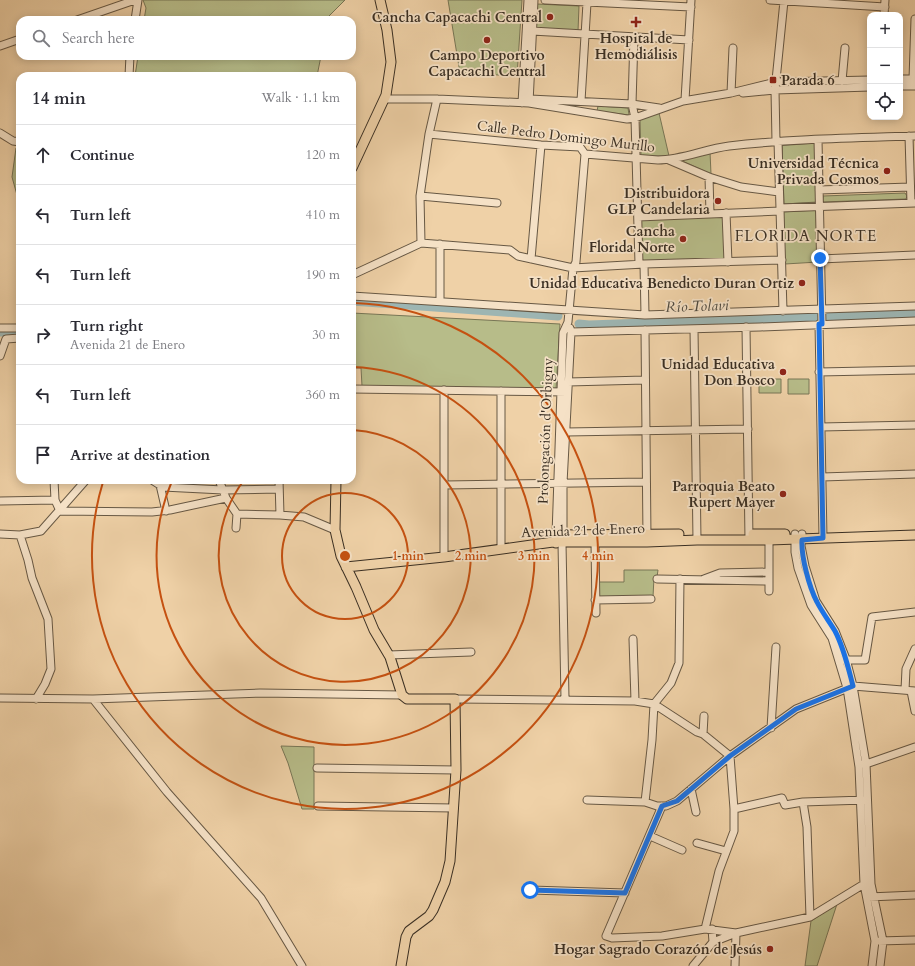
<!DOCTYPE html>
<html lang="en">
<head>
<meta charset="utf-8">
<style>
	body { margin:0; font-family:Cardo,serif; background:#f2f2f3; color:#2b2b33 }
	.controls { position:absolute; right:12px; top:12px; display:grid; overflow:hidden; border-radius:8px; box-shadow:0 2px 10px #0003 }
	.controls button { width:36px; height:36px; display:grid; place-items:center; padding:0; border:0; border-bottom:1px solid #e1e1e2; background:#fff; color:#2b2b33; font:20px sans-serif }
	.stop { position:absolute; width:12px; height:12px; margin:-9px; border:3px solid #1a73e8; border-radius:50%; background:#fff }
	.stop.end { background:#1a73e8; border-color:#fff; box-shadow:0 1px 4px #0008 }
	.list { margin:0; padding:0; list-style:none }
	h2 { display:flex; justify-content:space-between; align-items:center; height:52px; margin:0; padding:0 16px; font-size:17px }
	h2 small { font-size:13px; font-weight:400; color:#7c7c81 }
	.list li { display:grid; grid-template-columns:26px 1fr auto; gap:12px; align-items:center; box-sizing:border-box; height:60px; padding:0 16px; border-top:1px solid #e1e1e2 }
	.list b { display:block; font-size:15px; white-space:nowrap }
	.list p { margin:0; font-size:13px; white-space:nowrap; color:#7c7c81 }
	.list em { font-size:13px; font-style:normal; color:#7c7c81 }
	.icon { flex:none; width:22px; height:22px; fill:none; stroke:currentColor; stroke-width:2; stroke-linecap:round; stroke-linejoin:round }
	.map { position:relative; flex:none; width:915px; height:966px; overflow:hidden }
	.search { position:absolute; background:#fff; box-shadow:0 2px 10px #0003; left:16px; top:16px; width:340px; height:44px; display:flex; align-items:center; gap:10px; box-sizing:border-box; padding:0 14px; border-radius:12px; color:#7c7c81; font-size:15px }
	.panel { position:absolute; background:#fff; box-shadow:0 2px 10px #0003; left:16px; top:72px; width:340px; height:412px; border-radius:12px }
	.map>svg:first-child { display:block }
</style>
</head>
<body>
<div class="map">
<svg width="915" height="966" viewBox="0 0 915 966">
	<rect width="100%" height="100%" fill="#efd1a7"/>
	<filter id="stains"><feTurbulence type="fractalNoise" baseFrequency=".005" numOctaves="4"/><feColorMatrix values="0 0 0 0 .2 0 0 0 0 .09 0 0 0 0 .02 0 0 0 .5 -.17"/></filter>
	<radialGradient id="worn" r=".72"><stop offset=".6" stop-color="#630" stop-opacity="0"/><stop offset="1" stop-color="#630" stop-opacity=".3"/></radialGradient>
	<path fill="#b7bc89" stroke="#787656" d="M143,0H345L329,16L328,20H144L146,8Z
		M448,0H522L517,76L460,73Z
		M537,4L579,6L578,31L536,29Z
		M138,56H321L317,76H135Z
		M598,106L628,108L629,115L597,111Z
		M659,113L669,156H641L640,119Z
		M816,143L817,202L784,204L782,145Z
		M18,146H20V194L17,195L12,177L16,148Z
		M710,152L711,174L680,160Z
		M905,193L907,196L906,199L822,202L823,196Z
		M817,210L818,262L785,264L782,212Z
		M723,217L725,259L642,262L641,219Z
		M352,313L560,324L556,389L362,386L361,368H352Z
		M759,379H781V393H759Z
		M788,379H809V394H788Z
		M624,570H658L657,577H654L653,597H599V582H624Z
		M281,746L314,747V809H302L288,763Z
		M837,904L817,966H805L811,921Z"/>
	<g fill="none" stroke-linecap="round" stroke-linejoin="round">
		<path stroke="#9db5b2" stroke-width="9" d="M352,301L558,316
			M829,317L915,314
			M579,324L589,325L816,317
			M0,332H20"/>
		<defs>
			<path id="minor" d="M545,0L691,7
				M770,0L885,7
				M884,15L885,0
				M77,20L135,0
				M135,20L138,0
				M532,31L689,40
				M634,37L632,104L635,118L639,264
				M0,46L20,39
				M129,76L130,56
				M900,79H915
				M913,79L915,19
				M842,81L845,48
				M900,86H915
				M731,93L733,48
				M743,93L775,90L870,87
				M385,99H437L529,103L627,119L635,118L683,101L731,93L776,82L870,80
				M530,99L632,104L659,108
				M685,100L691,0
				M581,101L587,3
				M522,103L528,0
				M529,103L534,0
				M0,133L13,141L20,142
				M429,134L541,145L580,147L585,154L658,160C682,160 705,149 729,146C790,139 854,138 915,136
				M909,136L911,203
				M818,140L822,324
				M778,141L783,311
				M776,142L775,90L784,1
				M669,160L709,177L741,187L779,192
				M709,177L710,214
				M819,190L910,187
				M420,196L497,203
				M780,208L915,203
				M726,213L728,262
				M638,217L780,211
				M421,243L510,250L518,256L573,268L644,264L782,260
				M440,244V301
				M531,259L541,145
				M820,259L915,255
				M644,264L645,315
				M352,275L421,243L420,196L429,134L437,99
				M352,296L645,315L915,306
				M819,324L823,538
				M746,327L749,540
				M0,328H20
				M694,329L697,540
				M645,330L647,538
				M571,332L760,327L915,321
				M0,356L6,339L20,338
				M819,372L915,370
				M568,382L645,380
				M352,389L567,392
				M444,390V557
				M501,391V548
				M821,427L915,425
				M566,432L748,429
				M822,477L915,474
				M54,480L55,500L60,511
				M152,480L163,487L223,490L279,489
				M219,480L226,498L237,514L236,528
				M279,480L280,515
				M160,485L166,511
				M445,485L646,482
				M0,501L55,500
				M60,511L152,512L170,510L226,498
				M237,514L280,515L304,517L335,530
				M0,534L20,535L41,531L86,480
				M795,534V552L798,568L811,605L832,638L847,688L859,767L864,884L875,941L872,966
				M802,534L801,546L805,566L816,601L835,631L846,659L853,686L866,764L871,884L883,941L880,966
				M20,535L28,560L32,578L48,619L51,669L45,684L36,699
				M556,535L563,333L568,322L573,268L576,262L585,154
				M769,535V591
				M563,536V483L571,332L570,328
				M595,542L596,613
				M562,543L565,699
				M657,579L769,581
				M704,579L720,573L769,572
				M595,600L651,599
				M633,639L635,701
				M389,655L471,652
				M842,660H865L872,617L915,612
				M905,690L906,669L915,649
				M911,691L915,711
				M0,698L93,699L167,792L261,898L302,966
				M93,699L260,693L402,695
				M455,699L635,701L654,704L697,732L703,734L730,756L734,809V831L719,871L705,929
				M771,728L776,647
				M703,734L704,716
				M863,764H866L915,747
				M317,768L456,770
				M691,789L696,812
				M587,800L645,802L657,806H666L677,801L730,756L796,709L853,686L915,691
				M645,802L652,740L654,704L671,683L679,663L680,579
				M803,802L807,827L810,917
				M318,806L454,808
				M662,806L606,936L612,938L662,936L705,929L736,933L735,966
				M734,809L782,798L785,805L803,802L865,800
				M650,836L682,850
				M697,843L726,851
				M531,890L625,893
				M869,897L915,895
				M879,941L915,940
				M713,942L736,933L810,917L864,884H867
				M693,966L713,942L712,929"/>
			<path id="major" d="M352,168L386,95L391,62L387,30L380,0
				M336,480L335,530L341,556L356,587L374,630L390,657L402,695L407,699H455L456,770L450,861L445,882L433,910L429,916L409,931L406,937L401,966
				M753,534H785
				M556,543V535L679,534
				M346,567L444,557L553,542H647L697,540H769L915,535"/>
		</defs>
		<use href="#minor" stroke="#675844" stroke-width="9"/>
		<use href="#major" stroke="#3a2f23" stroke-width="11"/>
		<use href="#minor" stroke="#f5e1c6" stroke-width="7"/>
		<use href="#major" stroke="#efd1a7" stroke-width="9"/>
	</g>
	<g fill="none" stroke-linecap="round" stroke-linejoin="round">
		<path stroke="#1a73e8" stroke-width="5" d="M530,890L625,893L662,806L677,801L730,756L796,709L853,686C848,667 844,648 835,631C829,621 822,612 817,602C809,587 801,556 802,540L823,538L819,324H822L820,258"/>
	</g>
	<g fill="none" stroke="#c55111" stroke-width="2">
		<circle cx="345" cy="556" r="63"/>
		<path d="M353 430A126 126 0 1 1 244 480"/>
		<path d="M353 367A189 189 0 1 1 172 481"/>
		<path d="M354 303A253 253 0 1 1 103 482"/>
	</g>
	<g fill="#8f2418" stroke="#f5e1c6" stroke-width="1.5">
		<circle cx="550" cy="17" r="4"/>
		<path d="M634 16h4v4h4v4h-4v4h-4v-4h-4v-4h4z"/>
		<circle cx="487" cy="40" r="4"/>
		<rect x="769" y="76" width="8" height="8" rx="2"/>
		<circle cx="887" cy="171" r="4"/>
		<circle cx="718" cy="201" r="4"/>
		<circle cx="683" cy="239" r="4"/>
		<circle cx="802" cy="283" r="4"/>
		<circle cx="783" cy="372" r="4"/>
		<circle cx="783" cy="494" r="4"/>
		<circle cx="770" cy="949" r="4"/>
	</g>
	<g text-anchor="middle" stroke-width="3.5" stroke-linejoin="round" paint-order="stroke">
		<g font-size="14" font-weight="bold" fill="#3a2f23" stroke="#f5e1c6" text-anchor="end">
			<text x="542" y="22">Cancha Capacachi Central</text>
			<text x="636" y="43" text-anchor="middle">Hospital de<tspan x="636" dy="16">Hemodiálisis</tspan></text>
			<text x="487" y="60" text-anchor="middle">Campo Deportivo<tspan x="487" dy="16">Capacachi Central</tspan></text>
			<text x="781" y="85" text-anchor="start">Parada 6</text>
			<text x="879" y="168">Universidad Técnica<tspan x="879" dy="16">Privada Cosmos</tspan></text>
			<text x="710" y="198">Distribuidora<tspan x="710" dy="16">GLP Candelaria</tspan></text>
			<text x="675" y="236">Cancha<tspan x="675" dy="16">Florida Norte</tspan></text>
			<text x="794" y="288">Unidad Educativa Benedicto Duran Ortiz</text>
			<text x="775" y="369">Unidad Educativa<tspan x="775" dy="16">Don Bosco</tspan></text>
			<text x="775" y="491">Parroquia Beato<tspan x="775" dy="16">Rupert Mayer</tspan></text>
			<text x="762" y="954">Hogar Sagrado Corazón de Jesús</text>
		</g>
		<g font-size="14" fill="#3a2f23" stroke="#f5e1c6">
			<text transform="translate(566 136) rotate(7)" y="5">Calle Pedro Domingo Murillo</text>
			<text transform="translate(545 431) rotate(-88)" y="5">Prolongación d'Orbigny</text>
			<text transform="translate(583 530) rotate(-2)" y="5">Avenida 21 de Enero</text>
		</g>
		<g font-size="15" letter-spacing="1" fill="#3a2f23" stroke="#f5e1c6">
			<text x="806" y="241">FLORIDA NORTE</text>
		</g>
		<g font-size="15" font-style="italic" fill="#4e4a40" stroke="#f5e1c6">
			<text transform="translate(697 306) rotate(-2)" y="5">Río Tolavi</text>
		</g>
	</g>
	<circle cx="345" cy="556" r="6" fill="#c55111" stroke="#f5e1c6" stroke-width="2"/>
	<g font-size="12" text-anchor="middle" font-weight="bold" fill="#c55111" stroke="#f5e1c6" stroke-width="3.5" stroke-linejoin="round" paint-order="stroke">
		<text x="408" y="560">1 min</text>
		<text x="471" y="560">2 min</text>
		<text x="534" y="560">3 min</text>
		<text x="598" y="560">4 min</text>
	</g>
	<rect width="100%" height="100%" filter="url(#stains)"/>
	<rect width="100%" height="100%" fill="url(#worn)"/>
</svg>
<div class="controls">
<button>+</button>
<button>−</button>
<button><svg class="icon" aria-label="locate" viewBox="0 0 24 24"><circle cx="12" cy="12" r="6"/><path d="M12 2v4M12 18v4M2 12h4M18 12h4"/></svg></button>
</div>
<div class="stop" style="left:530px;top:890px"></div>
<div class="stop end" style="left:820px;top:258px"></div>
<div class="search"><svg class="icon" aria-label="search" viewBox="0 0 24 24"><circle cx="10" cy="10" r="6"/><path d="M15 15l6 6"/></svg>Search here</div>
<section class="panel">
<h2>14 min<small>Walk · 1.1 km</small></h2>
<ul class="list">
<li><svg class="icon" aria-label="ahead" viewBox="0 0 24 24"><path d="M12 20V5M6 11l6-6 6 6"/></svg><div><b>Continue</b></div><em>120 m</em></li>
<li><svg class="icon" aria-label="left" viewBox="0 0 24 24"><path d="M17 20v-9H6M10 6l-5 5 5 5"/></svg><div><b>Turn left</b></div><em>410 m</em></li>
<li><svg class="icon" aria-label="left" viewBox="0 0 24 24"><path d="M17 20v-9H6M10 6l-5 5 5 5"/></svg><div><b>Turn left</b></div><em>190 m</em></li>
<li><svg class="icon" aria-label="right" viewBox="0 0 24 24"><path d="M7 20v-9h11M14 6l5 5-5 5"/></svg><div><b>Turn right</b><p>Avenida 21 de Enero</p></div><em>30 m</em></li>
<li><svg class="icon" aria-label="left" viewBox="0 0 24 24"><path d="M17 20v-9H6M10 6l-5 5 5 5"/></svg><div><b>Turn left</b></div><em>360 m</em></li>
<li><svg class="icon" aria-label="arrive" viewBox="0 0 24 24"><path d="M6 21V4h12l-3 4 3 4H6"/></svg><div><b>Arrive at destination</b></div></li>
</ul>
</section>
</div>
</body>
</html>
